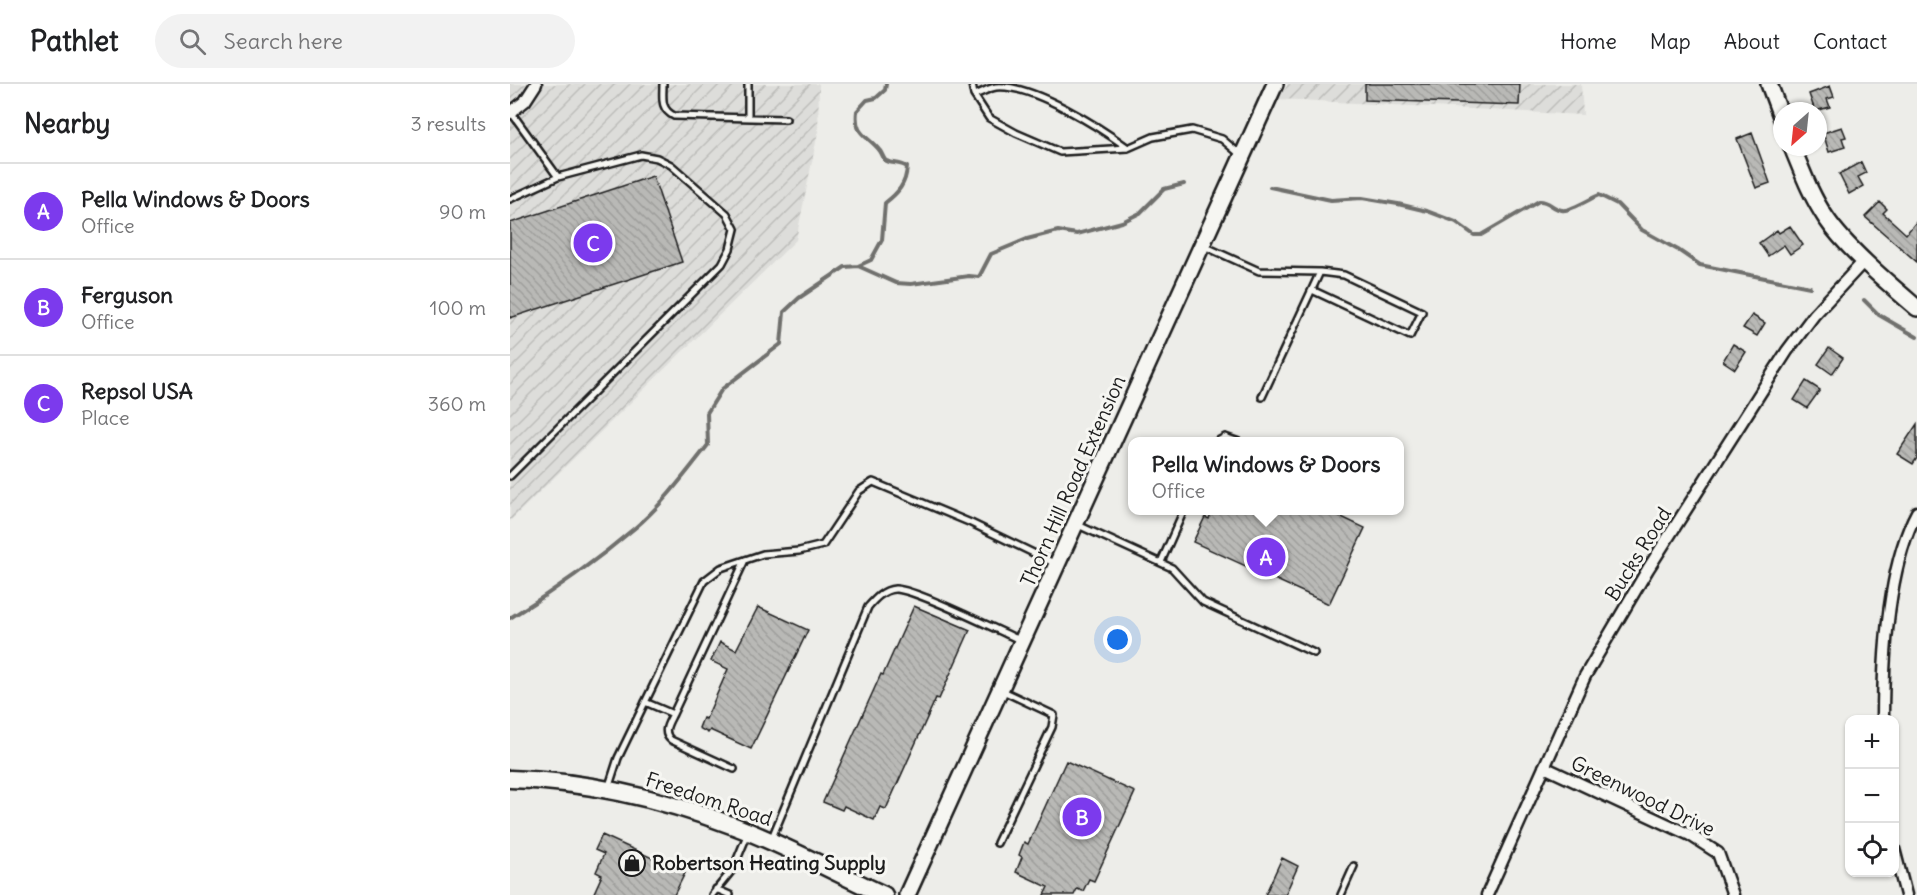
<!DOCTYPE html>
<html lang="en">
<head>
<meta charset="utf-8">
<style>
	body { margin:0; font-family:Delius,sans-serif; background:#f2f2f2; color:#202124 }
	.controls { position:absolute; right:18px; bottom:18px; display:grid; overflow:hidden; border-radius:12px; box-shadow:0 2px 4px #0004 }
	.controls button { width:54px; height:54px; display:grid; place-items:center; padding:0; border:0; border-bottom:2px solid #e0e0e0; background:#fff; color:#202124; font:30px sans-serif }
	.compass { position:absolute; left:1263px; top:18px; width:54px; height:54px; border-radius:50%; background:#fff; box-shadow:0 2px 4px #0004; rotate:207deg }
	.you { position:absolute; left:608px; top:556px; width:21px; height:21px; margin:-15px; border:4px solid #fff; border-radius:50%; background:#1a73e8; box-shadow:0 0 0 9px #1a73e833 }
	.badge { display:grid; place-items:center; width:39px; height:39px; border-radius:50%; background:#7c3aed; color:#fff; font-size:20px; font-weight:700 }
	.pin { position:absolute; translate:-50% -50%; border:3px solid #fff; box-shadow:0 2px 6px #0006 }
	.popup { position:absolute; left:618px; top:353px; width:276px; height:78px; box-sizing:border-box; display:grid; place-content:center; border-radius:12px; background:#fff; filter:drop-shadow(0 2px 4px #0005); font-size:20px; white-space:nowrap; color:#757577 }
	.popup b { font-size:22px; color:#202124 }
	.popup::after { content:''; position:absolute; left:50%; top:100%; margin-left:-12px; border:12px solid transparent; border-top-color:#fff }
	.list { margin:0; padding:0; list-style:none }
	h2 { display:flex; justify-content:space-between; align-items:center; height:78px; margin:0; padding:0 24px; font-size:26px }
	h2 small { font-size:20px; font-weight:400; color:#757577 }
	.list li { display:grid; grid-template-columns:39px 1fr auto; gap:18px; align-items:center; box-sizing:border-box; height:96px; padding:0 24px; border-top:2px solid #e0e0e0 }
	.list b { display:block; font-size:22px; white-space:nowrap }
	.list p { margin:0; font-size:20px; white-space:nowrap; color:#757577 }
	.list em { font-size:20px; font-style:normal; color:#757577 }
	.icon { flex:none; width:33px; height:33px; fill:none; stroke:currentColor; stroke-width:2; stroke-linecap:round; stroke-linejoin:round }
	.map { position:relative; flex:none; width:1407px; height:811px; overflow:hidden }
	header { display:flex; align-items:center; gap:36px; box-sizing:border-box; height:84px; padding:0 30px; background:#fff; border-bottom:2px solid #e0e0e0 }
	header strong { font-size:28px }
	nav { display:flex; gap:33px; margin-inline-start:auto; font-size:21px }
	.search { width:420px; height:54px; background:#f2f2f2; display:flex; align-items:center; gap:15px; box-sizing:border-box; padding:0 21px; border-radius:33px; color:#757577; font-size:22px }
	main { display:flex }
	aside { flex:1; background:#fff }
	.map>svg:first-child { display:block }
</style>
</head>
<body>
<header>
<strong>Pathlet</strong>
<div class="search"><svg class="icon" aria-label="search" viewBox="0 0 24 24"><circle cx="10" cy="10" r="6"/><path d="M15 15l6 6"/></svg>Search here</div>
<nav><a>Home</a><a>Map</a><a>About</a><a>Contact</a></nav>
</header>
<main>
<aside>
<h2>Nearby<small>3 results</small></h2>
<ul class="list">
<li><span class="badge">A</span><div><b>Pella Windows &amp; Doors</b><p>Office</p></div><em>90 m</em></li>
<li><span class="badge">B</span><div><b>Ferguson</b><p>Office</p></div><em>100 m</em></li>
<li><span class="badge">C</span><div><b>Repsol USA</b><p>Place</p></div><em>360 m</em></li>
</ul>
</aside>
<div class="map">
<svg width="1407" height="811" viewBox="0 0 1407 811">
	<defs>
		<pattern id="industrial-furrows" width="10" height="10" patternUnits="userSpaceOnUse" patternTransform="scale(1.5)"><rect width="10" height="10" fill="#ddddda"/><path d="M-1 1l2-2M0 10L10 0M9 11l2-2" fill="none" stroke="#bdbdba"/></pattern>
		<pattern id="building-back-hatch" width="6" height="6" patternUnits="userSpaceOnUse" patternTransform="scale(1.5)"><rect width="6" height="6" fill="#b9b9b6"/><path d="M-1 5l2 2M0 0l6 6M5-1l2 2" fill="none" stroke="#9e9e9c"/></pattern>
	</defs>
	<rect width="100%" height="100%" fill="#edede9"/>
	<filter id="ink" filterUnits="userSpaceOnUse"><feTurbulence type="fractalNoise" baseFrequency=".0167" numOctaves="2"/><feDisplacementMap in="SourceGraphic" scale="12" xChannelSelector="R" yChannelSelector="G"/><feConvolveMatrix kernelMatrix="1 2 1 2 8 2 1 2 1" color-interpolation-filters="sRGB"/></filter>
	<g filter="url(#ink)">
		<path fill="url(#industrial-furrows)" d="M0,0H309L308,48L286,156L0,437Z
			M778,0H1071L1073,31L769,15Z"/>
		<g fill="none" stroke-linecap="round" stroke-linejoin="round">
			<path stroke="#6f6f6d" stroke-width="4" d="M760,103L821,116L852,114L888,120L917,127L946,138L964,151H971L1029,117C1039,116 1042,125 1052,126C1059,128 1081,114 1089,111L1107,120L1132,146L1168,166L1190,181L1300,203
				M348,182L386,199L401,200L459,192L469,193L481,170L517,155L548,147L567,150L612,138L630,129L654,105L674,100
				M1354,216L1369,231L1407,253
				M0,534C44,507 86,477 126,443C153,420 176,389 198,361L197,329L212,305L271,260L274,228L289,214L335,183L348,182L361,176L372,156L375,119C388,109 396,100 397,83C390,78 379,80 375,76C374,75 371,68 370,67C358,51 344,52 347,27L357,16L366,14L375,6L376,0"/>
		</g>
		<path fill="url(#building-back-hatch)" stroke="#1c1c1c" stroke-width="1.5" d="M855,0H1010L1009,21L855,16Z
			M1320,2L1324,13L1317,15L1320,23L1305,27L1299,10Z
			M1332,43L1336,53L1332,54L1335,63L1319,68L1313,49Z
			M1242,49L1260,99L1246,104L1227,55Z
			M1351,78L1356,89L1348,93L1353,102L1339,110L1329,90Z
			M143,92L172,178L0,234V139Z
			M1370,118L1377,125L1373,129L1396,150L1407,137V178L1355,133Z
			M1280,142L1293,161L1280,170L1274,161L1258,172L1249,159L1267,146L1269,149Z
			M1242,231L1255,239L1247,252L1233,244Z
			M1223,260L1236,268L1225,285L1213,277Z
			M1319,264L1333,274L1322,290L1308,280Z
			M1296,297L1310,306L1297,324L1284,316Z
			M1407,340V374L1403,380L1387,370Z
			M702,426H817L855,444L819,520L683,458L695,433L699,435Z
			M404,522L460,546L429,615L426,614L376,725L370,723L364,736L334,722L332,726L313,718L371,590L373,591Z
			M248,523L298,546L241,665L200,646L198,649L189,644L193,634L196,635L218,585L201,577L210,558L226,566Z
			M556,677L625,708L584,797L579,795L573,807L567,805L564,811H534L538,803L506,788L512,773L509,771L514,758L518,760Z
			M92,751L175,789L164,811H83L92,791L86,788L94,770L85,766Z
			M772,774L788,782L775,811H755Z"/>
		<g fill="none" stroke-linecap="round" stroke-linejoin="round">
			<defs>
				<path id="lane" d="M153,0C153,14 150,25 164,32L276,35
					M238,0V34
					M462,0L464,11L479,34L506,49L550,68L618,64L643,53L682,46L712,55L732,72
					M464,11C471,9 479,4 486,3C523,0 589,43 618,64
					M0,115L48,93
					M694,162L749,187L810,188L752,313
					M802,206L900,252L912,228L834,191L810,188
					M706,358L715,353L729,358
					M0,392L212,180L220,165L225,145L217,130L161,81L147,74L131,71L48,93L1,28
					M568,441L662,484L693,518L804,569
					M651,478L674,426
					M135,618L163,630L235,476
					M163,630C158,640 152,648 161,656L224,685
					M98,705L108,674L194,497L211,484L253,470L289,467L313,461L349,407L363,398L461,439L544,479
					M261,756L358,523C365,515 373,506 385,505C403,504 489,547 512,557
					M487,759L542,643L544,631L493,607
					M206,805L220,811
					M202,811L223,785L238,749
					M831,811L844,782"/>
				<path id="street" d="M0,29L15,17L26,0
					M1373,636C1373,573 1377,484 1407,428
					M1034,683L1180,751L1208,769L1223,811
					M1384,765L1396,811
					M977,811L1075,592L1138,485L1277,267L1304,231L1355,176"/>
				<path id="secondary" d="M1259,0L1272,35
					M1282,63C1292,87 1301,112 1316,134C1336,164 1379,200 1407,224
					M397,811L765,0"/>
				<path id="primary" d="M0,695C76,697 153,715 224,742C275,761 324,788 374,811"/>
			</defs>
			<use href="#lane" stroke="#1c1c1c" stroke-width="10"/>
			<use href="#street" stroke="#1c1c1c" stroke-width="15"/>
			<use href="#secondary" stroke="#1c1c1c" stroke-width="20"/>
			<use href="#primary" stroke="#1c1c1c" stroke-width="21"/>
			<use href="#lane" stroke="#f6f6f2" stroke-width="5"/>
			<use href="#street" stroke="#f6f6f2" stroke-width="10"/>
			<use href="#secondary" stroke="#f6f6f2" stroke-width="15"/>
			<use href="#primary" stroke="#f6f6f2" stroke-width="16"/>
		</g>
	</g>
	<defs>
		<symbol id="shop-ring" viewBox="-11 -11 22 22"><circle r="9.5" fill="#f6f6f2" stroke="#1c1c1c" stroke-width="1.5"/><path d="M-5-2.5h2.3a2.7 3.5 0 0 1 5.4 0H5L5.5 6h-11ZM-1.5-2.5h3a1.5 2.3 0 0 0-3 0Z" fill="#1c1c1c"/></symbol>
	</defs>
	<g fill-rule="evenodd">
		<use href="#shop-ring" x="107" y="764" width="30" height="30"/>
	</g>
	<g text-anchor="middle" stroke-width="6" stroke-linejoin="round" paint-order="stroke">
		<g font-size="20" fill="#1c1c1c" stroke="#f6f6f2">
			<text transform="translate(563 397) rotate(-66)" y="7">Thorn Hill Road Extension</text>
			<text transform="translate(1128 470) rotate(-58)" y="7">Bucks Road</text>
			<text transform="translate(1133 712) rotate(26)" y="7">Greenwood Drive</text>
			<text transform="translate(199 715) rotate(18)" y="7">Freedom Road</text>
		</g>
		<g font-size="20" font-weight="bold" fill="#1c1c1c" stroke="#f6f6f2" text-anchor="start">
			<text x="142" y="786">Robertson Heating Supply</text>
		</g>
	</g>
</svg>
<div class="controls">
<button>+</button>
<button>−</button>
<button><svg class="icon" aria-label="locate" viewBox="0 0 24 24"><circle cx="12" cy="12" r="6"/><path d="M12 2v4M12 18v4M2 12h4M18 12h4"/></svg></button>
</div>
<svg class="compass" viewBox="-18 -18 36 36"><path d="M0-13l5 13h-10z" fill="#e53935"/><path d="M0 13l5-13h-10z" fill="#757577"/></svg>
<div class="you"></div>
<div class="pin badge" style="left:756px;top:473px">A</div>
<div class="popup"><b>Pella Windows &amp; Doors</b>Office</div>
<div class="pin badge" style="left:572px;top:733px">B</div>
<div class="pin badge" style="left:83px;top:159px">C</div>
</div>
</main>
</body>
</html>
